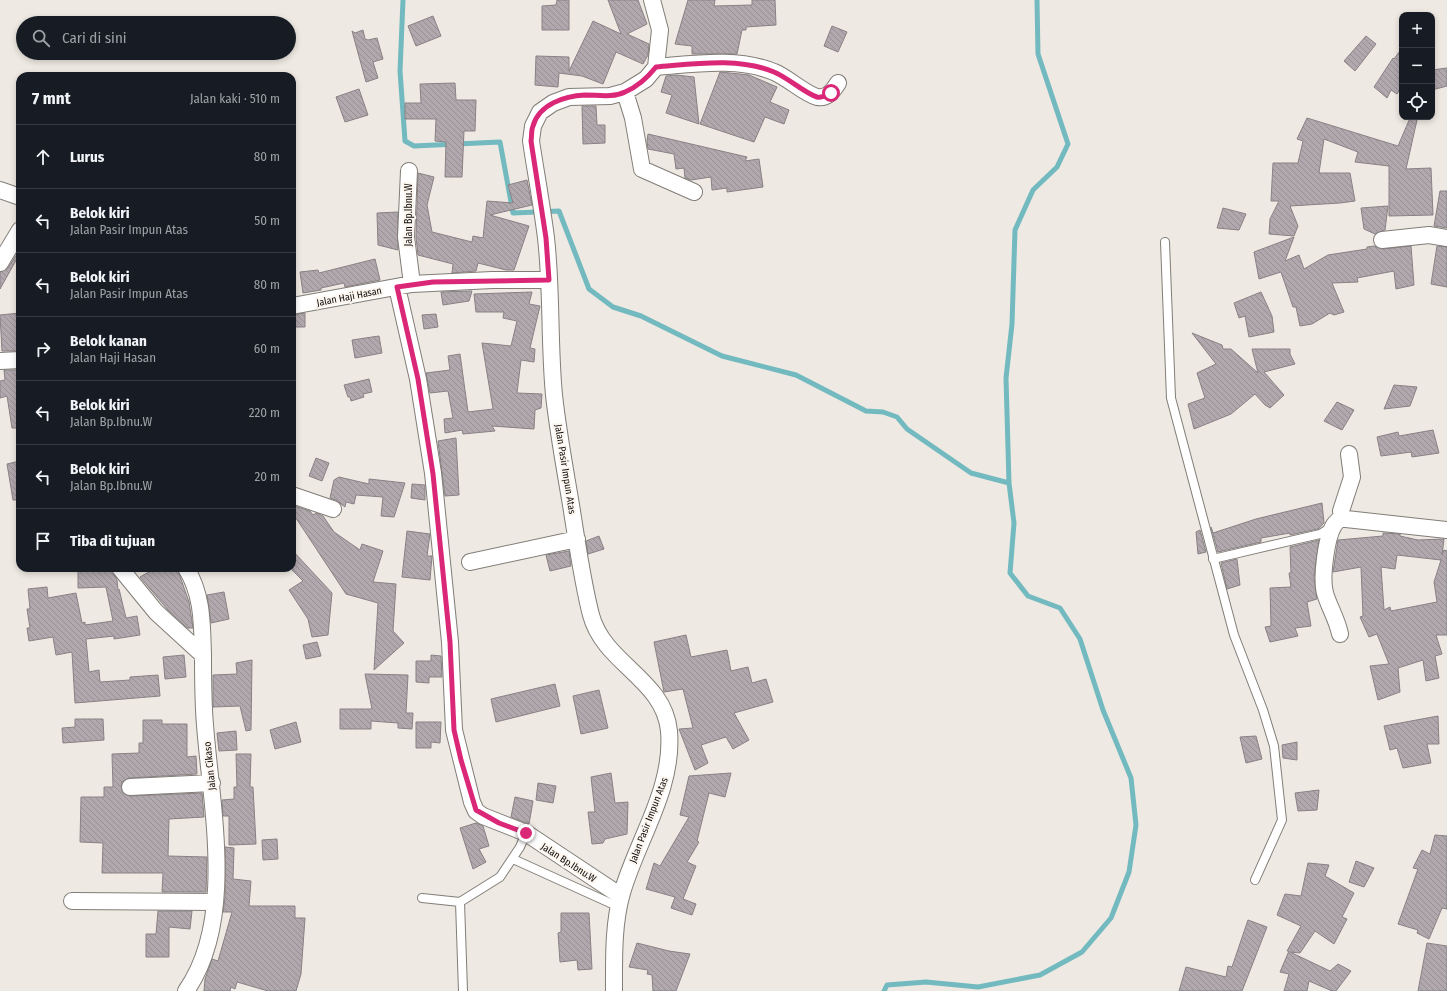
<!DOCTYPE html>
<html lang="id">
<head>
<meta charset="utf-8">
<style>
	body { margin:0; font-family:"Fira Sans Condensed",sans-serif; background:#242831; color:#f1f3f6 }
	.controls { position:absolute; right:12px; top:12px; display:grid; overflow:hidden; border-radius:8px; box-shadow:0 2px 6px #0003 }
	.controls button { width:36px; height:36px; display:grid; place-items:center; padding:0; border:0; border-bottom:1px solid #363941; background:#171b24; color:#f1f3f6; font:20px sans-serif }
	.stop { position:absolute; width:12px; height:12px; margin:-9px; border:3px solid #db2777; border-radius:50%; background:#fff }
	.stop.end { background:#db2777; border-color:#fff; box-shadow:0 1px 4px #0008 }
	.list { margin:0; padding:0; list-style:none }
	h2 { display:flex; justify-content:space-between; align-items:center; height:52px; margin:0; padding:0 16px; font-size:17px }
	h2 small { font-size:13px; font-weight:400; color:#9ea1a6 }
	.list li { display:grid; grid-template-columns:26px 1fr auto; gap:12px; align-items:center; box-sizing:border-box; height:64px; padding:0 16px; border-top:1px solid #363941 }
	.list b { display:block; font-size:15px; white-space:nowrap }
	.list p { margin:0; font-size:13px; white-space:nowrap; color:#9ea1a6 }
	.list em { font-size:13px; font-style:normal; color:#9ea1a6 }
	.icon { flex:none; width:22px; height:22px; fill:none; stroke:currentColor; stroke-width:2; stroke-linecap:round; stroke-linejoin:round }
	.map { position:relative; flex:none; width:1447px; height:991px; overflow:hidden }
	.search { position:absolute; background:#171b24; box-shadow:0 2px 6px #0003; left:16px; top:16px; width:280px; height:44px; display:flex; align-items:center; gap:10px; box-sizing:border-box; padding:0 14px; border-radius:22px; color:#9ea1a6; font-size:15px }
	.panel { position:absolute; background:#171b24; box-shadow:0 2px 6px #0003; left:16px; top:72px; width:280px; height:500px; border-radius:12px }
	.map>svg:first-child { display:block }
</style>
</head>
<body>
<div class="map">
<svg width="1447" height="991" viewBox="0 0 1447 991">
	<defs>
		<pattern id="building-back-hatch" width="6" height="6" patternUnits="userSpaceOnUse"><rect width="6" height="6" fill="#b0a8ad"/><path d="M-1 5l2 2M0 0l6 6M5-1l2 2" fill="none" stroke="#968f94"/></pattern>
	</defs>
	<rect width="100%" height="100%" fill="#eee9e2"/>
	<g fill="none" stroke-linecap="round" stroke-linejoin="round">
		<path stroke="#72babf" stroke-width="5" d="M403,0L400,71L405,141L414,146L500,142L513,213L559,211L589,289L613,307L641,316L722,356L796,375L866,411L883,412L897,417L907,429L971,473L1009,483
			M884,991L887,985L926,982L978,987L1040,975L1082,952L1111,918L1129,872L1136,825L1131,778L1103,710L1080,639L1060,608L1028,596L1010,573L1014,523L1009,483L1006,378L1012,324L1015,230L1033,190L1057,167L1068,144L1038,54L1037,0"/>
	</g>
	<path fill="url(#building-back-hatch)" stroke="#888185" fill-rule="evenodd" d="M557,0H569V30H542V6L556,5Z
		M608,0H638L647,24L627,34L649,44L648,55L643,64L616,52L603,84L582,76L559,73L558,87L535,85L536,56L569,57V71L593,21L621,34Z
		M688,0H715L714,6L752,5V0H775L776,25L746,27V30H742L737,54H692V46L675,44Z
		M433,16L441,36L416,46L408,26Z
		M832,26L847,32L838,52L824,46Z
		M363,30L365,39L368,40L377,38L383,59L373,62L378,78L366,82L352,31L355,33Z
		M1366,36L1376,44L1355,71L1344,61Z
		M1402,48V86L1397,94L1391,90L1387,98L1374,87L1393,58L1394,59Z
		M1447,68V86L1432,90V70Z
		M720,72L749,75L777,87L770,102L789,110L784,124L765,117L754,142L700,124Z
		M676,75L694,77L699,124L666,113L672,95L661,92L666,76Z
		M455,83L456,100H476L475,131H464L462,177H445L446,142L435,141L436,119H405V103H421L420,84Z
		M359,89L368,115L345,122L336,97Z
		M582,106H596L597,125H605V143L583,144Z
		M1307,118L1398,146L1410,118L1417,120L1406,169L1431,168L1433,215L1389,216V166L1355,162L1358,152L1324,139L1319,173H1350L1355,201L1340,203L1290,206L1298,226L1294,236L1269,234L1270,219L1279,201H1271L1273,163H1298L1303,141L1297,139Z
		M648,134L747,157L745,161L759,159L763,187L727,192V188L712,190L711,177L691,180L685,178L684,168L676,169L674,154L648,149L647,141Z
		M418,173L434,177L427,205L432,232L472,242L473,236L483,238L487,201L513,203L508,185L527,180L532,205L490,215L529,226L514,270H506L478,263L476,271L452,273L453,264L418,255L416,237Z
		M1440,191H1447V228L1434,226Z
		M1388,206L1385,230L1375,234L1364,229L1361,208Z
		M1223,208L1246,214L1239,230L1217,228Z
		M398,212V250L378,245L377,213Z
		M1294,237L1285,261L1299,255L1304,269L1328,255L1367,249V247L1374,246L1383,249L1411,246L1414,285L1396,289L1394,271L1357,278L1358,282L1332,283L1344,312L1334,315L1330,313L1312,324L1300,326L1296,307H1293L1281,272L1259,279L1254,252Z
		M1437,246L1447,247V287L1431,284Z
		M17,254L19,255L0,289V272L8,268Z
		M375,259L380,280L345,287L344,283L321,288V290L303,293L300,272L318,270L319,273Z
		M472,291L469,301L443,305L441,292Z
		M532,292L529,304L540,306L530,348L535,349L534,362L521,360L517,393L542,394L541,408L535,410L534,429L492,426L495,431L463,434L462,430L445,433L444,419L453,418L448,391L430,393L426,373L450,370L448,356L460,354L468,412L493,409L482,343L511,346L517,321L503,318L504,312H476L474,294Z
		M1261,292L1272,316L1274,332L1249,337L1245,316L1239,318L1234,303Z
		M20,313V351H2L0,315Z
		M305,313V327H292V315Z
		M436,314L438,327L424,329L422,315Z
		M1192,333L1222,345L1223,349H1231L1258,373L1252,349H1290V354L1295,364L1264,372L1284,395L1270,408L1265,405L1255,394L1231,414L1194,429L1188,404L1205,398L1197,373L1216,364Z
		M379,336L382,353L355,358L352,340Z
		M4,370H20V428H12L7,396L0,398V381L5,380Z
		M369,379L372,392L363,394L364,397L351,401L350,397H348L344,385Z
		M1394,385L1417,387L1410,406L1384,409Z
		M1337,402L1354,410L1342,430L1324,421Z
		M1433,430L1439,453L1412,457L1411,452L1381,456L1377,437L1398,432L1399,436Z
		M456,438L459,495L445,496L438,441Z
		M316,458L329,463L322,481L309,476Z
		M20,461V500H13L7,464Z
		M339,477L369,484V479L405,483L394,517L381,516L383,497L356,495L354,504L346,502L345,507L336,500L330,498L334,480Z
		M412,484L425,485V500L411,498Z
		M1322,503L1324,523L1318,529L1290,535V533L1261,538V542L1218,552L1211,527L1213,533L1256,519Z
		M294,506L310,511L313,515L316,513L323,516L334,532L360,550L362,544L383,551L373,582L396,584L393,631L404,643L374,670L378,603L346,594L292,512V507Z
		M1200,530L1206,552L1198,554L1196,532Z
		M407,531L430,534L427,556H432L430,580L402,577Z
		M1383,533L1400,534V536L1418,540L1444,539L1442,555L1444,550L1447,551V635H1436L1442,654L1435,656L1439,678L1426,681L1423,660L1398,668L1400,692L1378,700L1370,666L1389,664L1377,634L1369,637L1360,617L1363,616L1361,567L1333,572L1338,540L1383,536ZM1397,555L1441,560L1434,582L1437,602L1391,611L1390,607L1384,610L1381,567L1395,569Z
		M599,536L604,549L588,554L586,541Z
		M1319,540L1314,577L1317,599L1307,602L1311,626L1295,628L1298,636L1270,642L1265,627L1271,626L1270,588L1291,587L1289,573H1291L1290,547Z
		M292,550L332,593L328,635L312,637L308,619L289,590L303,581L292,570Z
		M569,551L571,566L550,571L546,555Z
		M1237,559L1240,585L1227,589L1221,563Z
		M111,568L117,580L118,590L119,589L126,618L137,616L140,635L114,639V636L86,639L89,672L99,670L100,682L130,680V677L158,675L160,696L75,703L72,652L56,655L53,637L29,641L27,628H30L27,609H30L28,589L47,587L48,598L76,593L82,623L85,622V625L113,621L106,587L78,588V569Z
		M156,568H177L189,602L193,628H187L168,610L140,577Z
		M224,592L229,619L211,623L207,595Z
		M686,635L691,657L727,650L731,671L748,667L752,683L766,679L773,702L734,713L749,740L733,749L726,737L701,745L708,763L695,770L679,729L693,728L683,689L664,692L654,642Z
		M317,642L321,656L306,659L303,645Z
		M184,655L186,677L165,679L163,657Z
		M431,655L441,656L442,677H429V683L416,682V661H431Z
		M252,660L251,730L246,731L240,706L213,707V675L237,674L236,663Z
		M365,674L408,675L406,713H413L412,729L398,728V723L371,721V729H340V709H372Z
		M555,684L560,706L496,722L491,699Z
		M599,690L608,728L581,734L573,696Z
		M1438,716L1439,744H1427L1431,763L1403,768L1397,748L1390,750L1384,726Z
		M75,719H103L104,740L63,743L62,728L75,727Z
		M143,720H162V724H187V757L196,756L197,774L129,778L122,782V792L130,796L202,793L204,817L169,819L168,856L207,857L206,892H162L163,873H102L103,843L80,842L81,797H104V787H113L112,754L139,753V743H143Z
		M296,722L301,742L275,749L270,730Z
		M416,722H441L440,743L431,742V748H416Z
		M236,731L237,750L219,751L217,733Z
		M1256,736L1262,759L1246,763L1240,737Z
		M1297,742V760L1283,758L1282,745Z
		M236,754H251L250,787H253L256,844L229,845V816H223L222,800L234,799V787H237Z
		M611,773L615,803L628,802L627,834L605,839L603,843L592,844L588,812H595L591,777Z
		M731,773L725,797L709,793L697,841L699,842L687,862L696,866L683,899L696,904L692,915L671,908L675,897L646,889L654,863L660,866L689,817L680,815L689,776Z
		M538,783L556,786L553,803L536,800Z
		M1319,790L1317,810L1298,811L1295,793Z
		M515,797L533,801L529,824L511,817Z
		M476,823L483,826L489,846L479,849L486,862L473,869L460,828Z
		M1435,835L1447,836V909L1442,908L1429,939L1417,933L1418,930L1398,924L1418,869L1413,868L1422,850L1430,854Z
		M277,839L278,859L263,860L262,840Z
		M225,847L234,848L233,879L251,881L249,906H295V918H305L301,974L296,991H268L237,982L235,989L231,987L230,991H204L205,979L212,959L218,961L232,912H223L225,897Z
		M1356,861L1374,868L1364,887L1349,882Z
		M1308,863L1329,865L1325,876L1354,893L1342,917L1347,919L1334,944L1315,931L1300,953L1290,952L1330,971L1338,964L1351,971L1336,991H1332L1309,981L1307,991H1284L1289,974L1280,972L1289,951H1287L1301,926L1277,915L1285,894L1301,896Z
		M158,911H192L190,929L169,927V957H146V934H156Z
		M561,913H589L592,969L578,970L577,960L560,962L558,933L561,932Z
		M1248,920L1267,927L1242,991H1179L1186,967L1226,977L1228,966L1232,967Z
		M637,943L669,951L690,954L676,991H653L652,975L647,974L648,970L629,967Z
		M1427,943L1447,946V991H1418Z"/>
	<g fill="none" stroke-linecap="round" stroke-linejoin="round">
		<defs>
			<path id="service" d="M1165,242L1171,398L1234,635L1263,710L1274,746L1282,820L1255,880
				M1213,559L1320,534L1331,527
				M513,859L619,907
				M422,898L460,902
				M463,991L460,902L500,877L520,847L526,833"/>
			<path id="minor" d="M656,67C694,64 738,57 774,72C787,77 805,94 817,97C827,99 833,91 838,83
				M625,92L633,118L642,169L694,192
				M409,171L406,237L412,284
				M0,190L20,197
				M1382,240L1429,235L1447,238
				M0,263L20,230
				M397,287L418,379L433,473L450,642L454,730L472,802L476,811L483,816L526,833L621,896
				M292,306L412,284L492,280H549
				M0,361L20,360
				M1349,454L1352,477L1341,511L1342,516L1346,519L1447,530
				M292,495L333,509
				M470,562L577,539
				M120,568L156,612L203,655C203,678 203,702 205,725C211,806 236,920 186,991
				M186,568C203,595 202,625 203,655
				M1340,634C1337,619 1329,607 1325,593C1321,578 1326,538 1334,525C1336,522 1340,519 1342,516
				M130,787L212,783
				M72,901L215,902
				M614,991C614,959 613,924 622,893C637,840 674,789 669,731C664,679 604,664 591,615C582,580 577,542 571,505C565,469 558,432 554,395C549,343 552,290 546,238C542,206 536,174 531,141L533,126L540,112L553,103L569,97L610,96L625,92L646,79L656,67L660,30L652,0"/>
		</defs>
		<use href="#service" stroke="#827d77" stroke-width="10"/>
		<use href="#minor" stroke="#827d77" stroke-width="18"/>
		<use href="#service" stroke="#fff" stroke-width="8"/>
		<use href="#minor" stroke="#fff" stroke-width="16"/>
	</g>
	<g fill="none" stroke-linecap="round" stroke-linejoin="round">
		<path stroke="#db2777" stroke-width="5" d="M526,833L499,823L476,810L461,760L454,730L450,642L433,474L418,379L397,287L433,282L549,280L546,238L531,141C532,136 531,130 533,126C539,104 565,96 585,95C598,95 613,98 625,92C637,87 648,77 656,67C694,64 738,57 774,72C787,77 806,94 817,97C822,98 827,95 831,93"/>
	</g>
	<g text-anchor="middle" stroke-width="4" stroke-linejoin="round" paint-order="stroke">
		<g font-size="10" fill="#0e0c0a" stroke="#fcf6ef">
			<text transform="translate(408 215) rotate(-90)" y="4">Jalan Bp.Ibnu.W</text>
			<text transform="translate(349 296) rotate(-11)" y="4">Jalan Haji Hasan</text>
			<text transform="translate(566 469) rotate(81)" y="4">Jalan Pasir Impun Atas</text>
			<text transform="translate(209 766) rotate(-96)" y="4">Jalan Cikaso</text>
			<text transform="translate(648 820) rotate(-69)" y="4">Jalan Pasir Impun Atas</text>
			<text transform="translate(569 862) rotate(33)" y="4">Jalan Bp.Ibnu.W</text>
		</g>
	</g>
</svg>
<div class="controls">
<button>+</button>
<button>−</button>
<button><svg class="icon" aria-label="locate" viewBox="0 0 24 24"><circle cx="12" cy="12" r="6"/><path d="M12 2v4M12 18v4M2 12h4M18 12h4"/></svg></button>
</div>
<div class="stop" style="left:831px;top:93px"></div>
<div class="stop end" style="left:526px;top:833px"></div>
<div class="search"><svg class="icon" aria-label="search" viewBox="0 0 24 24"><circle cx="10" cy="10" r="6"/><path d="M15 15l6 6"/></svg>Cari di sini</div>
<section class="panel">
<h2>7 mnt<small>Jalan kaki · 510 m</small></h2>
<ul class="list">
<li><svg class="icon" aria-label="ahead" viewBox="0 0 24 24"><path d="M12 20V5M6 11l6-6 6 6"/></svg><div><b>Lurus</b></div><em>80 m</em></li>
<li><svg class="icon" aria-label="left" viewBox="0 0 24 24"><path d="M17 20v-9H6M10 6l-5 5 5 5"/></svg><div><b>Belok kiri</b><p>Jalan Pasir Impun Atas</p></div><em>50 m</em></li>
<li><svg class="icon" aria-label="left" viewBox="0 0 24 24"><path d="M17 20v-9H6M10 6l-5 5 5 5"/></svg><div><b>Belok kiri</b><p>Jalan Pasir Impun Atas</p></div><em>80 m</em></li>
<li><svg class="icon" aria-label="right" viewBox="0 0 24 24"><path d="M7 20v-9h11M14 6l5 5-5 5"/></svg><div><b>Belok kanan</b><p>Jalan Haji Hasan</p></div><em>60 m</em></li>
<li><svg class="icon" aria-label="left" viewBox="0 0 24 24"><path d="M17 20v-9H6M10 6l-5 5 5 5"/></svg><div><b>Belok kiri</b><p>Jalan Bp.Ibnu.W</p></div><em>220 m</em></li>
<li><svg class="icon" aria-label="left" viewBox="0 0 24 24"><path d="M17 20v-9H6M10 6l-5 5 5 5"/></svg><div><b>Belok kiri</b><p>Jalan Bp.Ibnu.W</p></div><em>20 m</em></li>
<li><svg class="icon" aria-label="arrive" viewBox="0 0 24 24"><path d="M6 21V4h12l-3 4 3 4H6"/></svg><div><b>Tiba di tujuan</b></div></li>
</ul>
</section>
</div>
</body>
</html>
